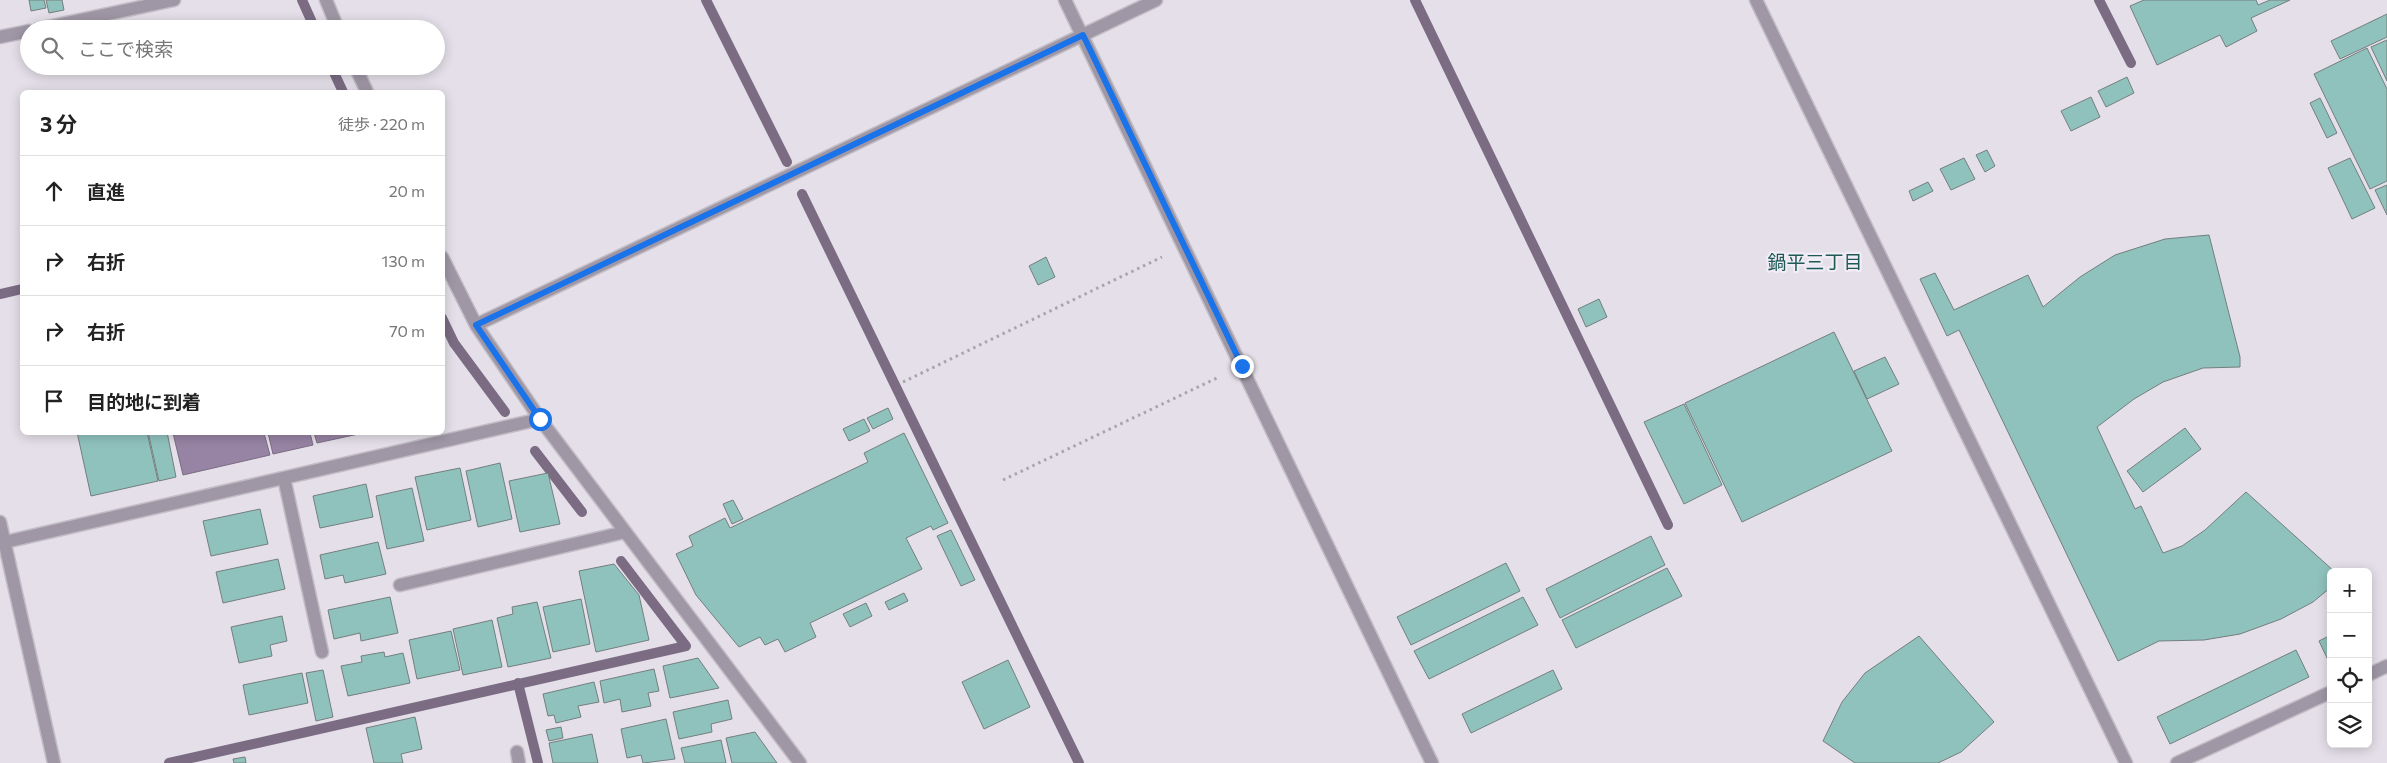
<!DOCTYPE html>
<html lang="ja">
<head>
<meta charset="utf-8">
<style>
	body { margin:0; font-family:Commissioner,"Noto Sans JP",sans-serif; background:#f6f6f6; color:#222 }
	.controls { position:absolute; right:15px; bottom:15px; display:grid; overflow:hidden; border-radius:8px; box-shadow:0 2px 12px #0003 }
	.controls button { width:45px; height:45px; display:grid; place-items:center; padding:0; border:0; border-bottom:1px solid #e0e0e0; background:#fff; color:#222; font:25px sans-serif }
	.stop { position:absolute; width:15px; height:15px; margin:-11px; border:4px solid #1a73e8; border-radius:50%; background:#fff }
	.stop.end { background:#1a73e8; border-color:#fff; box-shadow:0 1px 5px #0008 }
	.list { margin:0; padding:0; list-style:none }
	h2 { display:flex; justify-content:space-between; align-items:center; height:65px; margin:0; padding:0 20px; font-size:21px }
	h2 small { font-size:16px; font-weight:400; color:#767676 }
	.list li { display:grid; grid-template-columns:32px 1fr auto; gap:15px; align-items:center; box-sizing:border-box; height:70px; padding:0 20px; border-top:1px solid #e0e0e0 }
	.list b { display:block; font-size:19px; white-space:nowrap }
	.list em { font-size:16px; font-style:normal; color:#767676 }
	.icon { flex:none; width:28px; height:28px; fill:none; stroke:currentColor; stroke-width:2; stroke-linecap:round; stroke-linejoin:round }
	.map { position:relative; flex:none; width:2387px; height:763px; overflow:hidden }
	.search { position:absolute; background:#fff; box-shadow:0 2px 12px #0003; left:20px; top:20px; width:425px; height:55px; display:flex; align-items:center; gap:12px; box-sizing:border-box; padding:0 18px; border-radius:28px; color:#767676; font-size:19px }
	.panel { position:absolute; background:#fff; box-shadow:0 2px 12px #0003; left:20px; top:90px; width:425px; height:345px; border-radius:8px }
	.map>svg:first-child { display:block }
</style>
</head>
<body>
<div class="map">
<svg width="2387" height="763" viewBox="0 0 2387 763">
	<rect width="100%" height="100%" fill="#e4dfe8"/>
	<path fill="#9783a4" stroke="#7b6c84" d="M173,433H264L270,455L183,475Z
		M268,433H310L313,445L273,454Z
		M314,433V432L363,433L317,443Z"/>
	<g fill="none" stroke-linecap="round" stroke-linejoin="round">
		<path stroke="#7b6c84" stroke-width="10" d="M302,0L315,29
			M706,0L787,162
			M1415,0L1668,525
			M2099,0L2131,63
			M331,66L343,92
			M802,194L1079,763
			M1,294L22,289
			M442,318L454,343L505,412
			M535,451L582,512
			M518,683L538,763
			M169,763L686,646L621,561"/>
	</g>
	<path fill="#90c2bd" stroke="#737f7e" d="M29,0H44L46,8L31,11Z
		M46,0H62L64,10L49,13Z
		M2144,0H2256L2258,5L2270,0H2290L2251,18L2257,31L2226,47L2220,35L2157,65L2130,6Z
		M2387,14V37L2340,59L2331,41Z
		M2387,40V81L2371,47Z
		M2367,48L2387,89V181L2370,189L2314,74Z
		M2127,77L2134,93L2106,107L2098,91Z
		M2091,97L2100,117L2071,131L2061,111Z
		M2320,98L2337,133L2327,138L2310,103Z
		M1987,150L1995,166L1985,172L1976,155Z
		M1964,158L1975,179L1951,190L1940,169Z
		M2350,158L2375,208L2352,219L2328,168Z
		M1928,182L1933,191L1913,201L1909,191Z
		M2387,185V215L2375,190Z
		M2209,235L2240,357V367L2203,368L2163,382L2134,399L2097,427L2135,509L2141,506L2163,553L2182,546L2205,530L2246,492L2335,572H2331V587L2313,602L2281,619L2240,634L2204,640L2159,641L2118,661L1959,330L1947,336L1920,279L1935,273L1954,310L2028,275L2043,307L2080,277L2115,255L2165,239Z
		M1046,257L1055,277L1038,285L1029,266Z
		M1599,299L1607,317L1586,327L1578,309Z
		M1834,332L1892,451L1742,522L1685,403Z
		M1885,357L1899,384L1867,399L1854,371Z
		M1684,404L1722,485L1684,504L1644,422Z
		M888,408L893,419L873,429L867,418Z
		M864,419L870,431L849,441L843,429Z
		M2185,428L2201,449L2143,492L2127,471Z
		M77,432H147L158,481L91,496Z
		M148,432H167L176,477L159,481Z
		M904,433L948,523L933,530L931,526L906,538L922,569L810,623L816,637L785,652L778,639L765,645L760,637L739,647L696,595L676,554L693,546L689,536L725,518L730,528L868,462L864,453Z
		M500,463L512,519L478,527L466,471Z
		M460,468L471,520L427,530L415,477Z
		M548,473L560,524L520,532L509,481Z
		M366,484L373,517L320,528L313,496Z
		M412,488L424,541L387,549L376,496Z
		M733,500L743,519L732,524L723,504Z
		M260,509L268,544L211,556L203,521Z
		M951,530L975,580L961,586L937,536Z
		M1651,536L1665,565L1560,618L1546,589Z
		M378,542L386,574L345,583L343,575L325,579L320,555Z
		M278,559L285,589L223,603L216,572Z
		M1506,563L1520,591L1411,645L1397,617Z
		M614,564L639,595L649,640L596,652L579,571Z
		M1667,568L1682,596L1576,648L1562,620Z
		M904,593L908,601L889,610L885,602Z
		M390,597L398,633L361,641L360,633L334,639L328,610Z
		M1523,597L1538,625L1429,679L1414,651Z
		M581,599L590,644L553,652L543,607Z
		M537,602L551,658L508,667L497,618L513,614L512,607Z
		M866,603L872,616L850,627L843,614Z
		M282,616L287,641L270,645L272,656L239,663L231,627Z
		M492,620L502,667L463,675L453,629Z
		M451,631L460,670L417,679L409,640Z
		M2331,635V661L2329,662L2319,641Z
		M1919,636L1994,722L1961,752L1938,763H1855L1823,741L1842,702L1865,673Z
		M2296,650L2309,677L2170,744L2157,717Z
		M384,652L385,657L403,653L410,683L348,696L341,666L362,662L361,656Z
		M698,658L719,688L670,698L663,666Z
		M1008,660L1030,707L984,729L962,682Z
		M654,669L659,691L648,693L651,706L622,712L620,699L604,703L600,681Z
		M323,670L333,717L316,721L306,673Z
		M1553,670L1562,689L1471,733L1462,714Z
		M302,673L308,703L249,715L243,685Z
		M594,682L599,702L578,706L581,717L556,723L554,715L548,716L543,694Z
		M728,700L732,719L711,724L712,732L679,739L673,712Z
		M415,717L422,749L401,754L403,763H374L366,728Z
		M666,719L675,759L643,763L641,755L627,758L621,729Z
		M561,727L563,738L549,741L546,730Z
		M755,732L777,763H732L726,738Z
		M592,734L598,763H553L549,743Z
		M721,740L726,763H685L681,748Z
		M245,757L246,763H234L233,759Z"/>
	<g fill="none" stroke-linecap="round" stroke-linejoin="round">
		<defs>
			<path id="minor" d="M326,0L338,29
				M1065,0L1432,763
				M1756,0L2126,763
				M38,29L174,0
				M0,37L29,31
				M355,66L367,92
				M442,257L476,325L540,419L800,763
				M476,325L1156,0
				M284,478L322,652
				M0,522L54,763
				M5,542L540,419
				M400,585L625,532
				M2368,675L2387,666
				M517,752L519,763
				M2177,763L2331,692"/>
		</defs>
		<use href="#minor" stroke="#c2bdc5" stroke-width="15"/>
		<path stroke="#a9a5ac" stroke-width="3" stroke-dasharray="2.5 4" stroke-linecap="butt" d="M903,382L1162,257
			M1003,480L1219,377"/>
		<use href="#minor" stroke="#a097a6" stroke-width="12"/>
	</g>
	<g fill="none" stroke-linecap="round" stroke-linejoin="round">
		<path stroke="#1a73e8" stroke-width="6" d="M540,419L476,325L1083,35L1242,366"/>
	</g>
	<g text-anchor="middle" stroke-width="4.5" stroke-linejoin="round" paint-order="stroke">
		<g font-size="19" fill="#1f5956" stroke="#f1ecf6">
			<text x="1815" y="269">鍋平三丁目</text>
		</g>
	</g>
</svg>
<div class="controls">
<button>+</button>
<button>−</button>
<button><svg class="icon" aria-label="locate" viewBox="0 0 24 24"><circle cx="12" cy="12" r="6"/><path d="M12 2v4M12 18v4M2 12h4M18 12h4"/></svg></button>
<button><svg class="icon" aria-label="layers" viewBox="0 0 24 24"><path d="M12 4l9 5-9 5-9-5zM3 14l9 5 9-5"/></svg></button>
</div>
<div class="stop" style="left:540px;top:419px"></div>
<div class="stop end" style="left:1242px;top:366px"></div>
<div class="search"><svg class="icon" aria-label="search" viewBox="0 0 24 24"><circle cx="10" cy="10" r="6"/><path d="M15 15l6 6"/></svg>ここで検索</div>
<section class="panel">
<h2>3 分<small>徒歩 · 220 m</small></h2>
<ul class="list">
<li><svg class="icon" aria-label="ahead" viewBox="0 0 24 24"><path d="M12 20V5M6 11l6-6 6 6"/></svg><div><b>直進</b></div><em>20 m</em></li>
<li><svg class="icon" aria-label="right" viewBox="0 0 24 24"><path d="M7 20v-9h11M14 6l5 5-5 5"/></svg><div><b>右折</b></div><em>130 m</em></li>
<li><svg class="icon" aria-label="right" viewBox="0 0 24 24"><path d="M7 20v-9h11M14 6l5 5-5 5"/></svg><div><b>右折</b></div><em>70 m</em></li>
<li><svg class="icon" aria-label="arrive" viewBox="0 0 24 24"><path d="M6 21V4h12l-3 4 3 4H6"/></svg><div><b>目的地に到着</b></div></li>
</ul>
</section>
</div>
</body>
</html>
